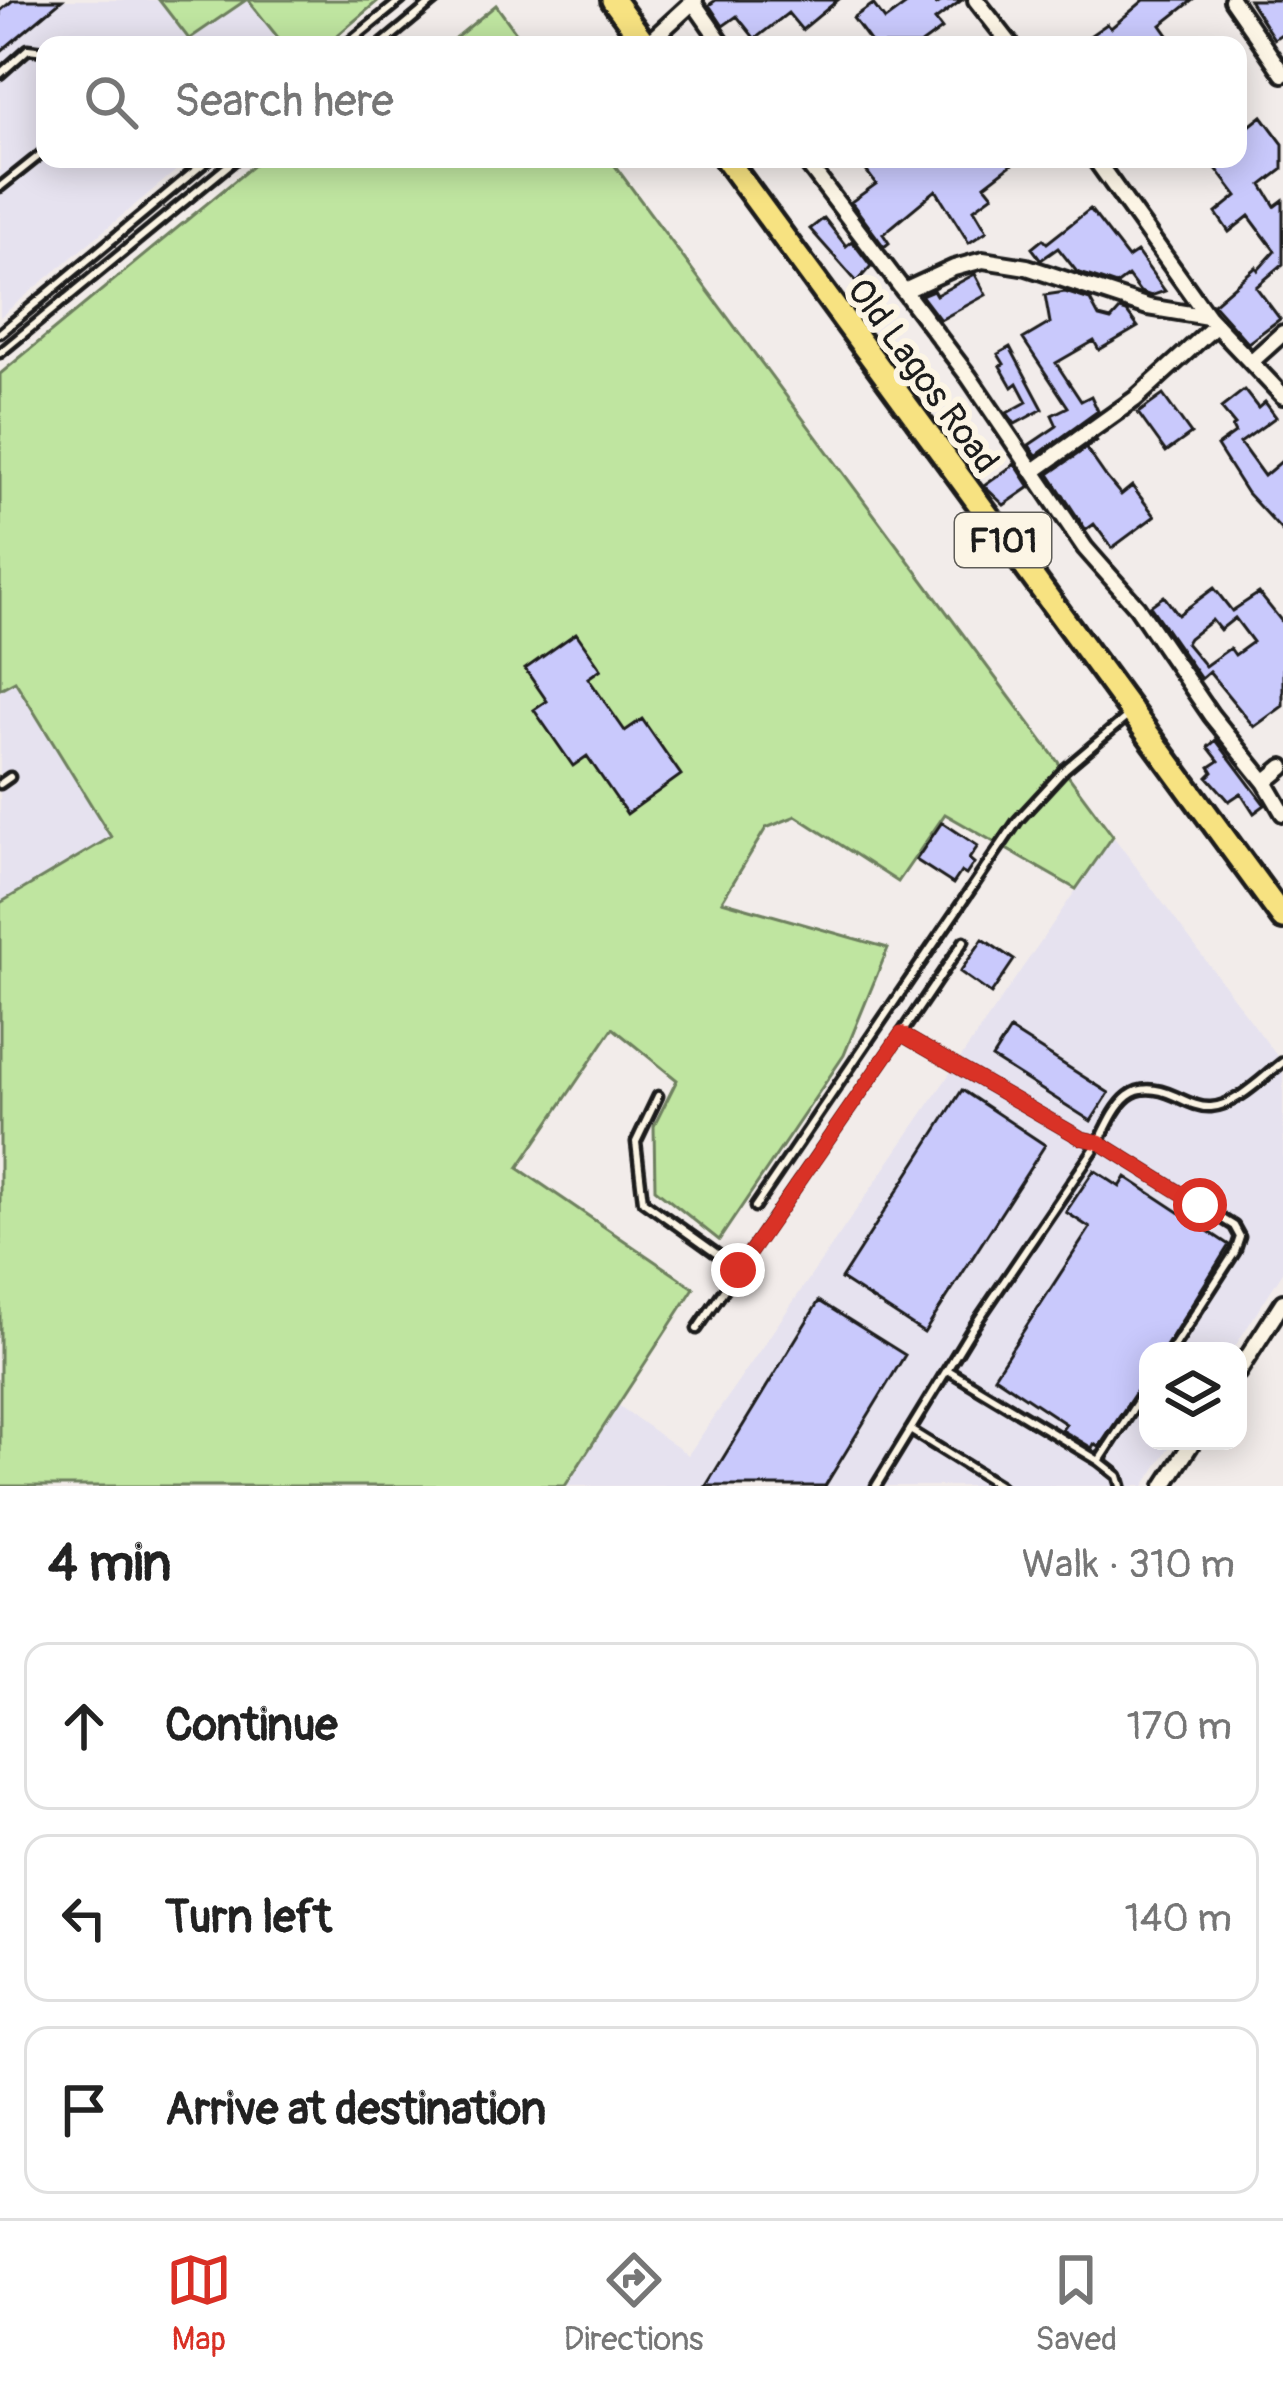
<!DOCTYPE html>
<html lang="en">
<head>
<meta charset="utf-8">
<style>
	body { margin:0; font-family:Pangolin,sans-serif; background:#f2f2f2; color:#222 }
	.controls { position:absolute; right:36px; bottom:36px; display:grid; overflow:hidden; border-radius:24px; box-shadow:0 6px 30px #0003 }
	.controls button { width:108px; height:108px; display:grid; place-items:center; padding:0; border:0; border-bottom:3px solid #e0e0e0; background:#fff; color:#222; font:60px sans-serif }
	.stop { position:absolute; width:36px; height:36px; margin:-27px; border:9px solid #d93025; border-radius:50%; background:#fff }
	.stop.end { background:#d93025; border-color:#fff; box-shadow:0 3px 12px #0008 }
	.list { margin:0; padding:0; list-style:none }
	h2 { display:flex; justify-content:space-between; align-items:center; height:156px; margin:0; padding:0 48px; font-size:51px }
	h2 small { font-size:39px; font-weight:400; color:#767676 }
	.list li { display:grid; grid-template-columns:78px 1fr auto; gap:36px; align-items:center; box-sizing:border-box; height:168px; margin:0 24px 24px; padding:0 24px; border:3px solid #e0e0e0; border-radius:24px }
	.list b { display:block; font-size:45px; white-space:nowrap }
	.list em { font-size:39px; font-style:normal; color:#767676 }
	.icon { flex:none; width:66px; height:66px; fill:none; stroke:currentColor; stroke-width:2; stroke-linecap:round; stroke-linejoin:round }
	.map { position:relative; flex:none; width:1283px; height:1486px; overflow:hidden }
	.search { position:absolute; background:#fff; box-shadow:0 6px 30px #0003; left:36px; right:36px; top:36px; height:132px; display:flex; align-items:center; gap:30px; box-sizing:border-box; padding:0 42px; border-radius:24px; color:#767676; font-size:45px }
	.sheet { height:732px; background:#fff }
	nav { display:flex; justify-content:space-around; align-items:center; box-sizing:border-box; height:168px; border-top:3px solid #e0e0e0; background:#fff; font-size:33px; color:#767676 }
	nav a { display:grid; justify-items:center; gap:6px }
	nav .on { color:#d93025 }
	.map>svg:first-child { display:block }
</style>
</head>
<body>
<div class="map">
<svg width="1283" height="1486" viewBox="0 0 1283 1486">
	<rect width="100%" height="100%" fill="#f2ecea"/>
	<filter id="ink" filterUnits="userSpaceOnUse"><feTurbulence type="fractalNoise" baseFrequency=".00833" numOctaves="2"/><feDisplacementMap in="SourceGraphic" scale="24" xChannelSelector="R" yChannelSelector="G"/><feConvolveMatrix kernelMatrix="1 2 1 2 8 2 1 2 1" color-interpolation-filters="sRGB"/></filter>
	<g filter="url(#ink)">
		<path fill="#e6e2ef" d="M14,0H159L189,39L248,0L284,45H45V159H190L0,317V11Z
			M15,681L111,837L0,903V689Z
			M1113,836L1283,1064V1272L1232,1351H1148V1441H1173L1144,1486H565L618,1405L688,1455Z"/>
		<path fill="#bfe5a0" stroke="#6e805e" stroke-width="3" d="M159,0H246L189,39Z
			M248,0H379L326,45H284Z
			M496,5L525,45H447Z
			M261,159H610L1113,836L1076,889L945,814L898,882L796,816L766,828L722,901L888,948L844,1055L719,1240L655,1189L654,1126L677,1080L613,1028L518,1168L694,1288L565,1486H0V903L111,837L15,681L0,689V374Z"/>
		<path fill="#c9c9fc" stroke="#1c1c1c" stroke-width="3" fill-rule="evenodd" d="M13,0H62L0,52V11Z
			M716,0H838L802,30L788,13L755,39L737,16L723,26L709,5Z
			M912,0H933L936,5L944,0H962L935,20L942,29L920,45H873L853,18L873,4L885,20Z
			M1144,0H1193L1161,25L1175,45H1094L1088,37L1107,24L1111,28Z
			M1249,0H1283V33L1274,39Z
			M1262,116L1283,144V169L1262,185L1275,206L1283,200V264L1256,287L1280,319L1248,343L1213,304L1256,267L1258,270L1275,251L1249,216L1229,232L1216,213L1237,196L1209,159H1238V135Z
			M870,159H1019L985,185L993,195L974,209L987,231L969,243L936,190L883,234L889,243L884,247L851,202L876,184L862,165Z
			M1090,209L1128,258L1137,252L1165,291L1151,296L1140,292L1128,276L1116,285L1077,272L1058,248L1041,260L1032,248L1043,239L1047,243Z
			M824,218L846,246L852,241L871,266L857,282L810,229Z
			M975,274L986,295L940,320L921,295L933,290L936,295Z
			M1065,292L1090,300L1099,317L1111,320L1120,310L1127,312L1138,327L1099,350L1094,341L1056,363L1081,401L1091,396L1098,411L1036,456L1029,445L1057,426L1052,415L1068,407L1023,339L1050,323L1045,295Z
			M1010,347L1043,409L1015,424L1007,413L1027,402L1017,383L1012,387L1000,366L1004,364L998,354Z
			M1244,390L1258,408L1265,402L1276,417L1240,443L1264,476L1283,460V532L1247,493L1217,446L1235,433L1232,427L1235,425L1221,408Z
			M1163,395L1191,434L1166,452L1138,413Z
			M1098,440L1086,448L1107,478L1121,495L1132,486L1155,516L1112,548L1094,524L1086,530L1049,474Z
			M1015,464L1030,487L1004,505L984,486Z
			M1214,588L1232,611L1259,593L1283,623V706L1254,727L1209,672L1201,679L1150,606L1164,596L1178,615ZM1235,618L1253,642L1235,655L1230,648L1205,666L1186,643L1189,638L1212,620L1220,630Z
			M576,633L601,669L588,678L625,731L642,719L681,775L627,814L587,756L573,766L534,710L547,701L525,669Z
			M1216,740L1265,805L1254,813L1241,793L1229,801L1208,777L1213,772L1210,767L1219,761L1208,747Z
			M942,822L978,846L969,859L974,863L966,875L961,872L953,884L916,860Z
			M983,939L1014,960L991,994L960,972Z
			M1010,1030L1109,1093L1091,1121L992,1058Z
			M962,1090L1045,1145L924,1333L841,1279Z
			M1094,1170L1120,1187L1126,1177L1229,1245L1163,1351H1148V1374L1099,1447L1094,1444L1092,1448L1062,1430L1066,1424L994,1376L1090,1228L1066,1212Z
			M819,1301L905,1355L825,1486H706Z"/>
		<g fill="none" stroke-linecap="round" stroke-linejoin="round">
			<defs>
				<path id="service" d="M346,45L401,0
					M381,45L435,0
					M0,74L28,49L45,51
					M0,187L45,151
					M0,333L209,159
					M0,353L236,159
					M0,784L10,777
					M901,1034L964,941
					M658,1096L636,1142L643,1201L738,1269
					M755,1207L1018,820L1065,769L1129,715
					M697,1329L901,1034L1081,1138L1099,1142L1234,1226L1240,1237L1235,1252L1171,1351
					M948,1370L1099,1461L1118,1476L1121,1486
					M910,1430L1000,1486
					M1099,1461L1148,1386
					M876,1486L970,1332L1099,1142C1117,1105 1129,1075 1175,1096C1186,1101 1199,1108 1211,1107C1237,1105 1263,1077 1283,1062"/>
				<path id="minor" d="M976,0L1011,45
					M1232,0L1283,74
					M693,2L723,45
					M646,45L695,0
					M804,159L969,377L1085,548L1137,607L1211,715L1265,782L1283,813
					M1095,159L1208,317L1283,396
					M904,291L954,268L983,260L1027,267L1148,307L1208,317
					M1252,361L1283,333
					M1034,471L1135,399L1216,325
					M1265,782L1283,767
					M1238,1372L1283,1302
					M1164,1486L1193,1441"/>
				<path id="primary" d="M613,0L646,45
					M726,159L1283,918"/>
			</defs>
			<use href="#service" stroke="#1c1c1c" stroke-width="15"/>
			<use href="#minor" stroke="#1c1c1c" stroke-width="22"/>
			<use href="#primary" stroke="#1c1c1c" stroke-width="30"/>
			<use href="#service" stroke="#fcf5e5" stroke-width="6"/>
			<use href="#minor" stroke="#fcf5e5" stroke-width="14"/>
			<use href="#primary" stroke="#f7e281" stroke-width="21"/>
		</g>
	</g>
	<g fill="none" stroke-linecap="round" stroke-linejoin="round" filter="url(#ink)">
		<path stroke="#d93025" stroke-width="15" d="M738,1270L901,1034L1081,1138L1099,1142L1200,1205"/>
	</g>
	<g text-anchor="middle" stroke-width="12" stroke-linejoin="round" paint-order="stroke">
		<rect fill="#fcf5e5" stroke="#5f5d58" stroke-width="3" x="955" y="513" width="96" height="54" rx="9"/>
		<g font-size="33" font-weight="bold" fill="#1c1c1c">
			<text x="1003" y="552">F101</text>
		</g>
		<g font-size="36" fill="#1c1c1c" stroke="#fcf5e5">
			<text transform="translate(924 375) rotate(54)" y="13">Old Lagos Road</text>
		</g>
	</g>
</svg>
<div class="controls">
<button><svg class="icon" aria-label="layers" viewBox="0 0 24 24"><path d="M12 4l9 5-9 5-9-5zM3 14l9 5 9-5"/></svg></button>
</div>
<div class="stop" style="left:1200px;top:1205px"></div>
<div class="stop end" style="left:738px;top:1270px"></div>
<div class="search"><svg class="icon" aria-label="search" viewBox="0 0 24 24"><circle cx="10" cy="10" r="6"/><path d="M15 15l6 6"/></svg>Search here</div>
</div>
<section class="sheet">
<h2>4 min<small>Walk · 310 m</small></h2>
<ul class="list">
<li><svg class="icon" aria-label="ahead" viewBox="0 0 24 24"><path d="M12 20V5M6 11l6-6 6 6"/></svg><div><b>Continue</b></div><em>170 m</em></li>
<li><svg class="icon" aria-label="left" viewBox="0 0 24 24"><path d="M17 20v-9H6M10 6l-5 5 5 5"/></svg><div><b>Turn left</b></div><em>140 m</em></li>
<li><svg class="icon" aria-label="arrive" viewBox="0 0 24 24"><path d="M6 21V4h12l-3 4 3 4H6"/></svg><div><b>Arrive at destination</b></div></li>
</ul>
</section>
<nav>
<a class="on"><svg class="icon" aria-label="map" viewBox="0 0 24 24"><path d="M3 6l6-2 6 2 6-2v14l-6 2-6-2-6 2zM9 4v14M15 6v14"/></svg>Map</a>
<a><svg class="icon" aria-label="directions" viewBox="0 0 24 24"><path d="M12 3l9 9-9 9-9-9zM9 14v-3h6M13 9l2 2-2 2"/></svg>Directions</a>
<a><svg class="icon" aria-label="saved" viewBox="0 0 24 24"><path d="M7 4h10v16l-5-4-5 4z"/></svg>Saved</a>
</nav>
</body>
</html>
